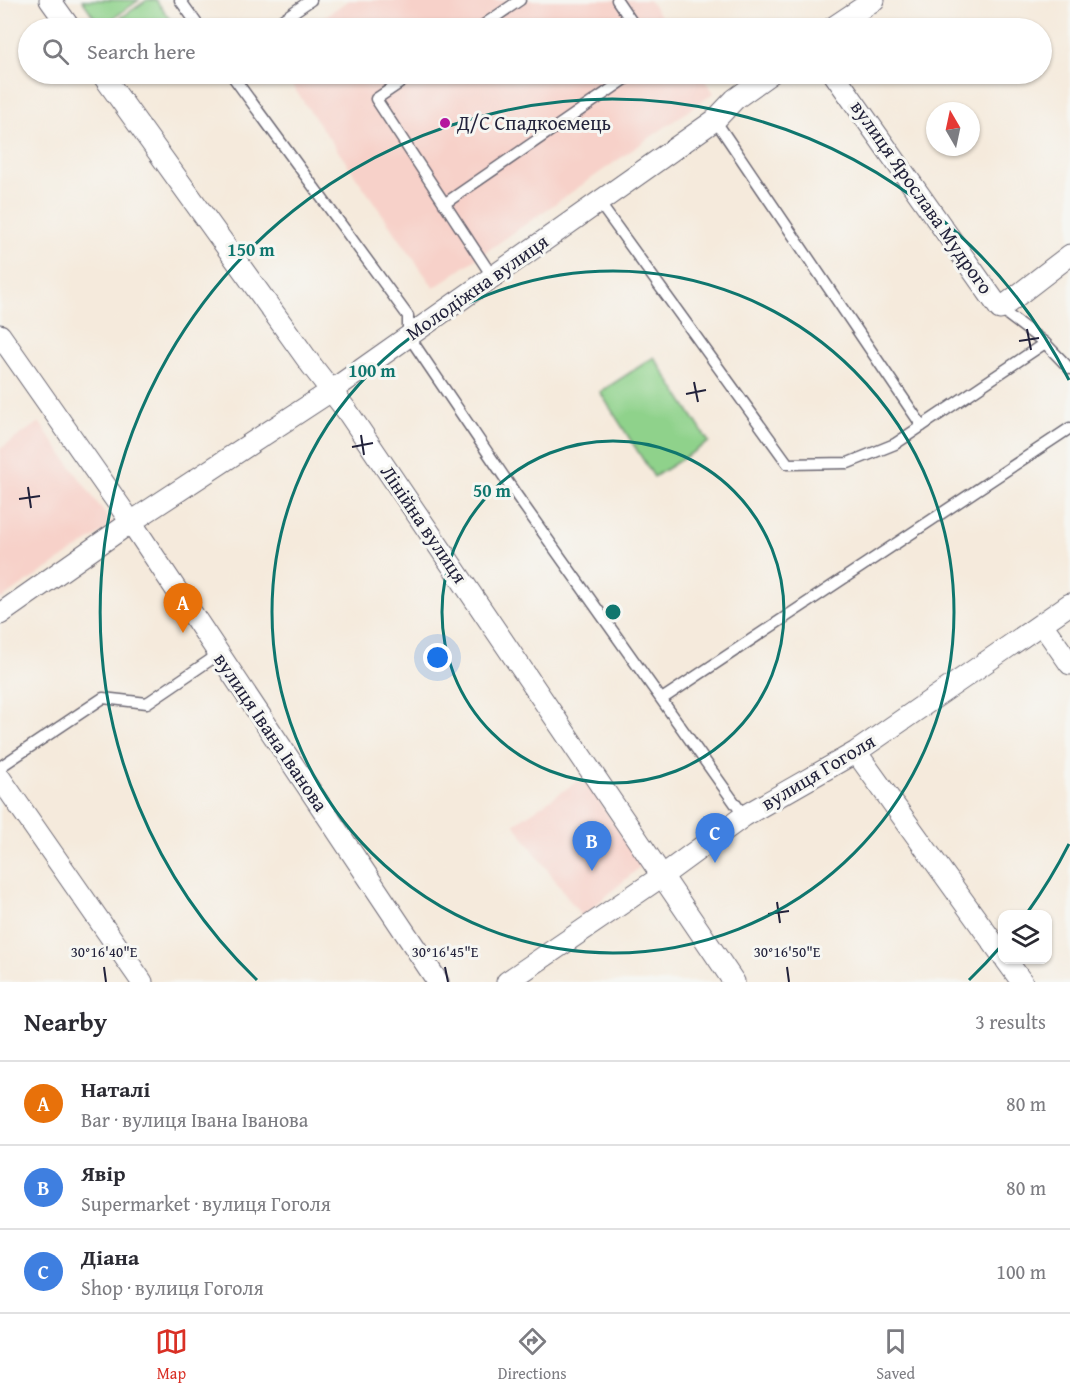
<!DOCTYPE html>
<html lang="en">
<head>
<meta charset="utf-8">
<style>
	body { margin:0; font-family:"Gentium Book Plus",serif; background:#f2f2f3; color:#2b2b33 }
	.controls { position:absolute; right:18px; bottom:18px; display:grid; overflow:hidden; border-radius:12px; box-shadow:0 2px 4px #0004 }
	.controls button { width:54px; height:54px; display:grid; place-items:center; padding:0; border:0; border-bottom:2px solid #e1e1e2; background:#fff; color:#2b2b33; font:30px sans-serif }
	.compass { position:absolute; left:926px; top:102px; width:54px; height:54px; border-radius:50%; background:#fff; box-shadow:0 2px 4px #0004; rotate:351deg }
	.you { position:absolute; left:438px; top:658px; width:21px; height:21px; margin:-15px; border:4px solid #fff; border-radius:50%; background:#1a73e8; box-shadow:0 0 0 9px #1a73e833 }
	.badge { display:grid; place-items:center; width:39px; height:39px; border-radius:50%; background:#d93025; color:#fff; font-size:20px; font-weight:700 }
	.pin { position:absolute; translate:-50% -50px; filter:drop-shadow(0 2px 3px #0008) }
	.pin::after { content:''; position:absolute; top:32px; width:21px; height:18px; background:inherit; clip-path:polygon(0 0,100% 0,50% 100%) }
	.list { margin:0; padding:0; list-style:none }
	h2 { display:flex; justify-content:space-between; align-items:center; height:78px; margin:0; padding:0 24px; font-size:26px }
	h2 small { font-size:20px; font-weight:400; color:#7c7c81 }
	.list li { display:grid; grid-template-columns:39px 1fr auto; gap:18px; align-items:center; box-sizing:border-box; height:84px; padding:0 24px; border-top:2px solid #e1e1e2 }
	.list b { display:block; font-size:22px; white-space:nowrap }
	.list p { margin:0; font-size:20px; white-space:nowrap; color:#7c7c81 }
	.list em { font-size:20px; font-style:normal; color:#7c7c81 }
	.icon { flex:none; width:33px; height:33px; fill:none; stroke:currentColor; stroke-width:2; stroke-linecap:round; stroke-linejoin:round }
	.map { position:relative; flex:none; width:1070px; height:982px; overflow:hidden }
	.search { position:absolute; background:#fff; box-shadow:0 2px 4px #0004; left:18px; right:18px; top:18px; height:66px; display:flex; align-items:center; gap:15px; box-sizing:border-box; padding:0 21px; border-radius:33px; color:#7c7c81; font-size:22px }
	.sheet { height:330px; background:#fff }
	nav { display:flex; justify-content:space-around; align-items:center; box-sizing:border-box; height:84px; border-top:2px solid #e1e1e2; background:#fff; font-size:16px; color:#7c7c81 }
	nav a { display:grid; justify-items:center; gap:3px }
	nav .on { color:#d93025 }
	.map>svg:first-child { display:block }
</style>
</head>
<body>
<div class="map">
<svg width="1070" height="982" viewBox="0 0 1070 982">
	<rect width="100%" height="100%" fill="#f6f6f2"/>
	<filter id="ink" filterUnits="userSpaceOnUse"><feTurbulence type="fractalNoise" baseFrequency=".0167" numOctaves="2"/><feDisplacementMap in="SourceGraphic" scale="12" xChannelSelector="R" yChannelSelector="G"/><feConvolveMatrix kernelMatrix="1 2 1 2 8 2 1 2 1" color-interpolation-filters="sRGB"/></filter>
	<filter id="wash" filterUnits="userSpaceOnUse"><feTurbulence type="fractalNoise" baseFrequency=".008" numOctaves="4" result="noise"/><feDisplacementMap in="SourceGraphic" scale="24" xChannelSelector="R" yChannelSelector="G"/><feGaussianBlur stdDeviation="1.35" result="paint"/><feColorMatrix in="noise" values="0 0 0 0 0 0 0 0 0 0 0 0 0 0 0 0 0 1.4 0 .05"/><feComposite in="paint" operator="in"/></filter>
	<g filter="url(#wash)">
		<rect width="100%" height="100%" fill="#f5eadc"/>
		<path fill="#f7d1c9" d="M349,0H649L669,28H308Z
			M284,74H701L714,93L434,288Z
			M39,422L113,525L0,600V449Z
			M584,777L641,866L582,917L514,824Z"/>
		<path fill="#8fd28b" stroke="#587a63" stroke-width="1.5" d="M82,0H139L101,27Z
			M147,0H156L176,28H106Z
			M654,357L709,442L654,477L600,392Z"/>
	</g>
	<g filter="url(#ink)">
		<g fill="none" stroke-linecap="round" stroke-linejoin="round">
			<defs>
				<path id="lane" d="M180,0L200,28
					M617,0L636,28
					M270,28L311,0
					M479,28L520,0
					M231,74L408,316V335L517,496L744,816
					M413,74L376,99L492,276
					M715,120L922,426
					M598,201L788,464L848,463L895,444L1045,343
					M444,204L633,74
					M1000,309L1045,343L1070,369
					M662,699L1070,428
					M0,767L103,698L147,703L219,654"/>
				<path id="street" d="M50,0L70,28
					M832,28L874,0
					M102,74L312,366L347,411L734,982
					M834,74L1000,309L1070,255
					M0,335L131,522L438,982
					M0,614L131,522L331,391L715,120L735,99L770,74
					M1042,624L1070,664
					M856,752L1002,955
					M0,778L142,982
					M1006,960L1022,982
					M507,982L662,876L744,816L856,752L1070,604"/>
			</defs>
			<use href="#lane" stroke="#6c6873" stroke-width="13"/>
			<use href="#street" stroke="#6c6873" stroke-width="23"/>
			<use href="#lane" stroke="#fff" stroke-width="10"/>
			<use href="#street" stroke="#fff" stroke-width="21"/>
		</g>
	</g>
	<path fill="none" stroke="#22223b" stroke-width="2" d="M1027,329L1031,350M1019,341L1039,338M694,382L698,402M686,394L706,390M361,435L364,455M352,447L373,443M28,487L31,508M19,499L40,496M777,902L780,923M768,914L789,911M104,967L106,982M445,967L448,982M787,967L789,982"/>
	<g fill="none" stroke="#0f766e" stroke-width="3">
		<circle cx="613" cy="612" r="171"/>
		<circle cx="613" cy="612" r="341"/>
		<path d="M1069 844A512 512 0 0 1 1027 913M1002 945A512 512 0 0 1 969 980M257 980A512 512 0 1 1 1069 380"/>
	</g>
	<circle fill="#b5179e" stroke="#f6f6f2" stroke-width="2" cx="445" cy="123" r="6"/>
	<g text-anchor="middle" stroke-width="6" stroke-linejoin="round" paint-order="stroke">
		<g font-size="20" fill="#22223b" stroke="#f6f6f2" text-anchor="start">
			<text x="457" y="130">Д/С Спадкоємець</text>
		</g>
		<g font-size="20" fill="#22223b" stroke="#f6f6f2">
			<text transform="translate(922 197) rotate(55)" y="7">вулиця Ярослава Мудрого</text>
			<text transform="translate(477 287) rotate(-35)" y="7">Молодіжна вулиця</text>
			<text transform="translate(424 524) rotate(56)" y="7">Лінійна вулиця</text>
			<text transform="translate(271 732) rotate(56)" y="7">вулиця Івана Іванова</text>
			<text transform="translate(818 772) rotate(-31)" y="7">вулиця Гоголя</text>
		</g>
	</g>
	<g font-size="15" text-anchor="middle" fill="#22223b" stroke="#f6f6f2" stroke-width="6" stroke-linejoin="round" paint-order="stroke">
		<text x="104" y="957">30°16'40"E</text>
		<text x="445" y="957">30°16'45"E</text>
		<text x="787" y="957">30°16'50"E</text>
	</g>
	<circle cx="613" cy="612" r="9" fill="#0f766e" stroke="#f6f6f2" stroke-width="3"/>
	<g font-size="18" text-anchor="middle" font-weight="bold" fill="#0f766e" stroke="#f6f6f2" stroke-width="6" stroke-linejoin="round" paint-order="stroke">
		<text x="251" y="256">150 m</text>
		<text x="372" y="377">100 m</text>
		<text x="492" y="497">50 m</text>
	</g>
</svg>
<div class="controls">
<button><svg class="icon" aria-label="layers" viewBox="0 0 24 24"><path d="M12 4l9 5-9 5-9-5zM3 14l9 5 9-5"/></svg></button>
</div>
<svg class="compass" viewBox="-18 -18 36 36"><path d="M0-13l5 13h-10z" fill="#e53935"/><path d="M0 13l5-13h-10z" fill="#7c7c81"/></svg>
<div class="you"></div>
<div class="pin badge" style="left:183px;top:633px;background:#e8710a">A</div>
<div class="pin badge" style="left:592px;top:871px;background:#3f7fe0">B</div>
<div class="pin badge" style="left:715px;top:863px;background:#3f7fe0">C</div>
<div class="search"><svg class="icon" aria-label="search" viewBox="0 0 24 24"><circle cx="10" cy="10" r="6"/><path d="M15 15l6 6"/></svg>Search here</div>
</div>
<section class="sheet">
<h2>Nearby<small>3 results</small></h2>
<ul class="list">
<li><span class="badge" style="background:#e8710a">A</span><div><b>Наталі</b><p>Bar · вулиця Івана Іванова</p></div><em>80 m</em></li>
<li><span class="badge" style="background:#3f7fe0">B</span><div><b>Явір</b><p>Supermarket · вулиця Гоголя</p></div><em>80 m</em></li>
<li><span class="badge" style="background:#3f7fe0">C</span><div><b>Діана</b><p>Shop · вулиця Гоголя</p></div><em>100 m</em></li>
</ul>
</section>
<nav>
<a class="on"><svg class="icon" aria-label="map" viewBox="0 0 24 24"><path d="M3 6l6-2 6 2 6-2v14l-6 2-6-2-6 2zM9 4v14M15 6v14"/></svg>Map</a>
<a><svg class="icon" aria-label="directions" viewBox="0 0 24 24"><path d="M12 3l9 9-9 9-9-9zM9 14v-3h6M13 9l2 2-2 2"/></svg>Directions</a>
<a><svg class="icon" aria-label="saved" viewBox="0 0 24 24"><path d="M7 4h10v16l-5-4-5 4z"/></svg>Saved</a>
</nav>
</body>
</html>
